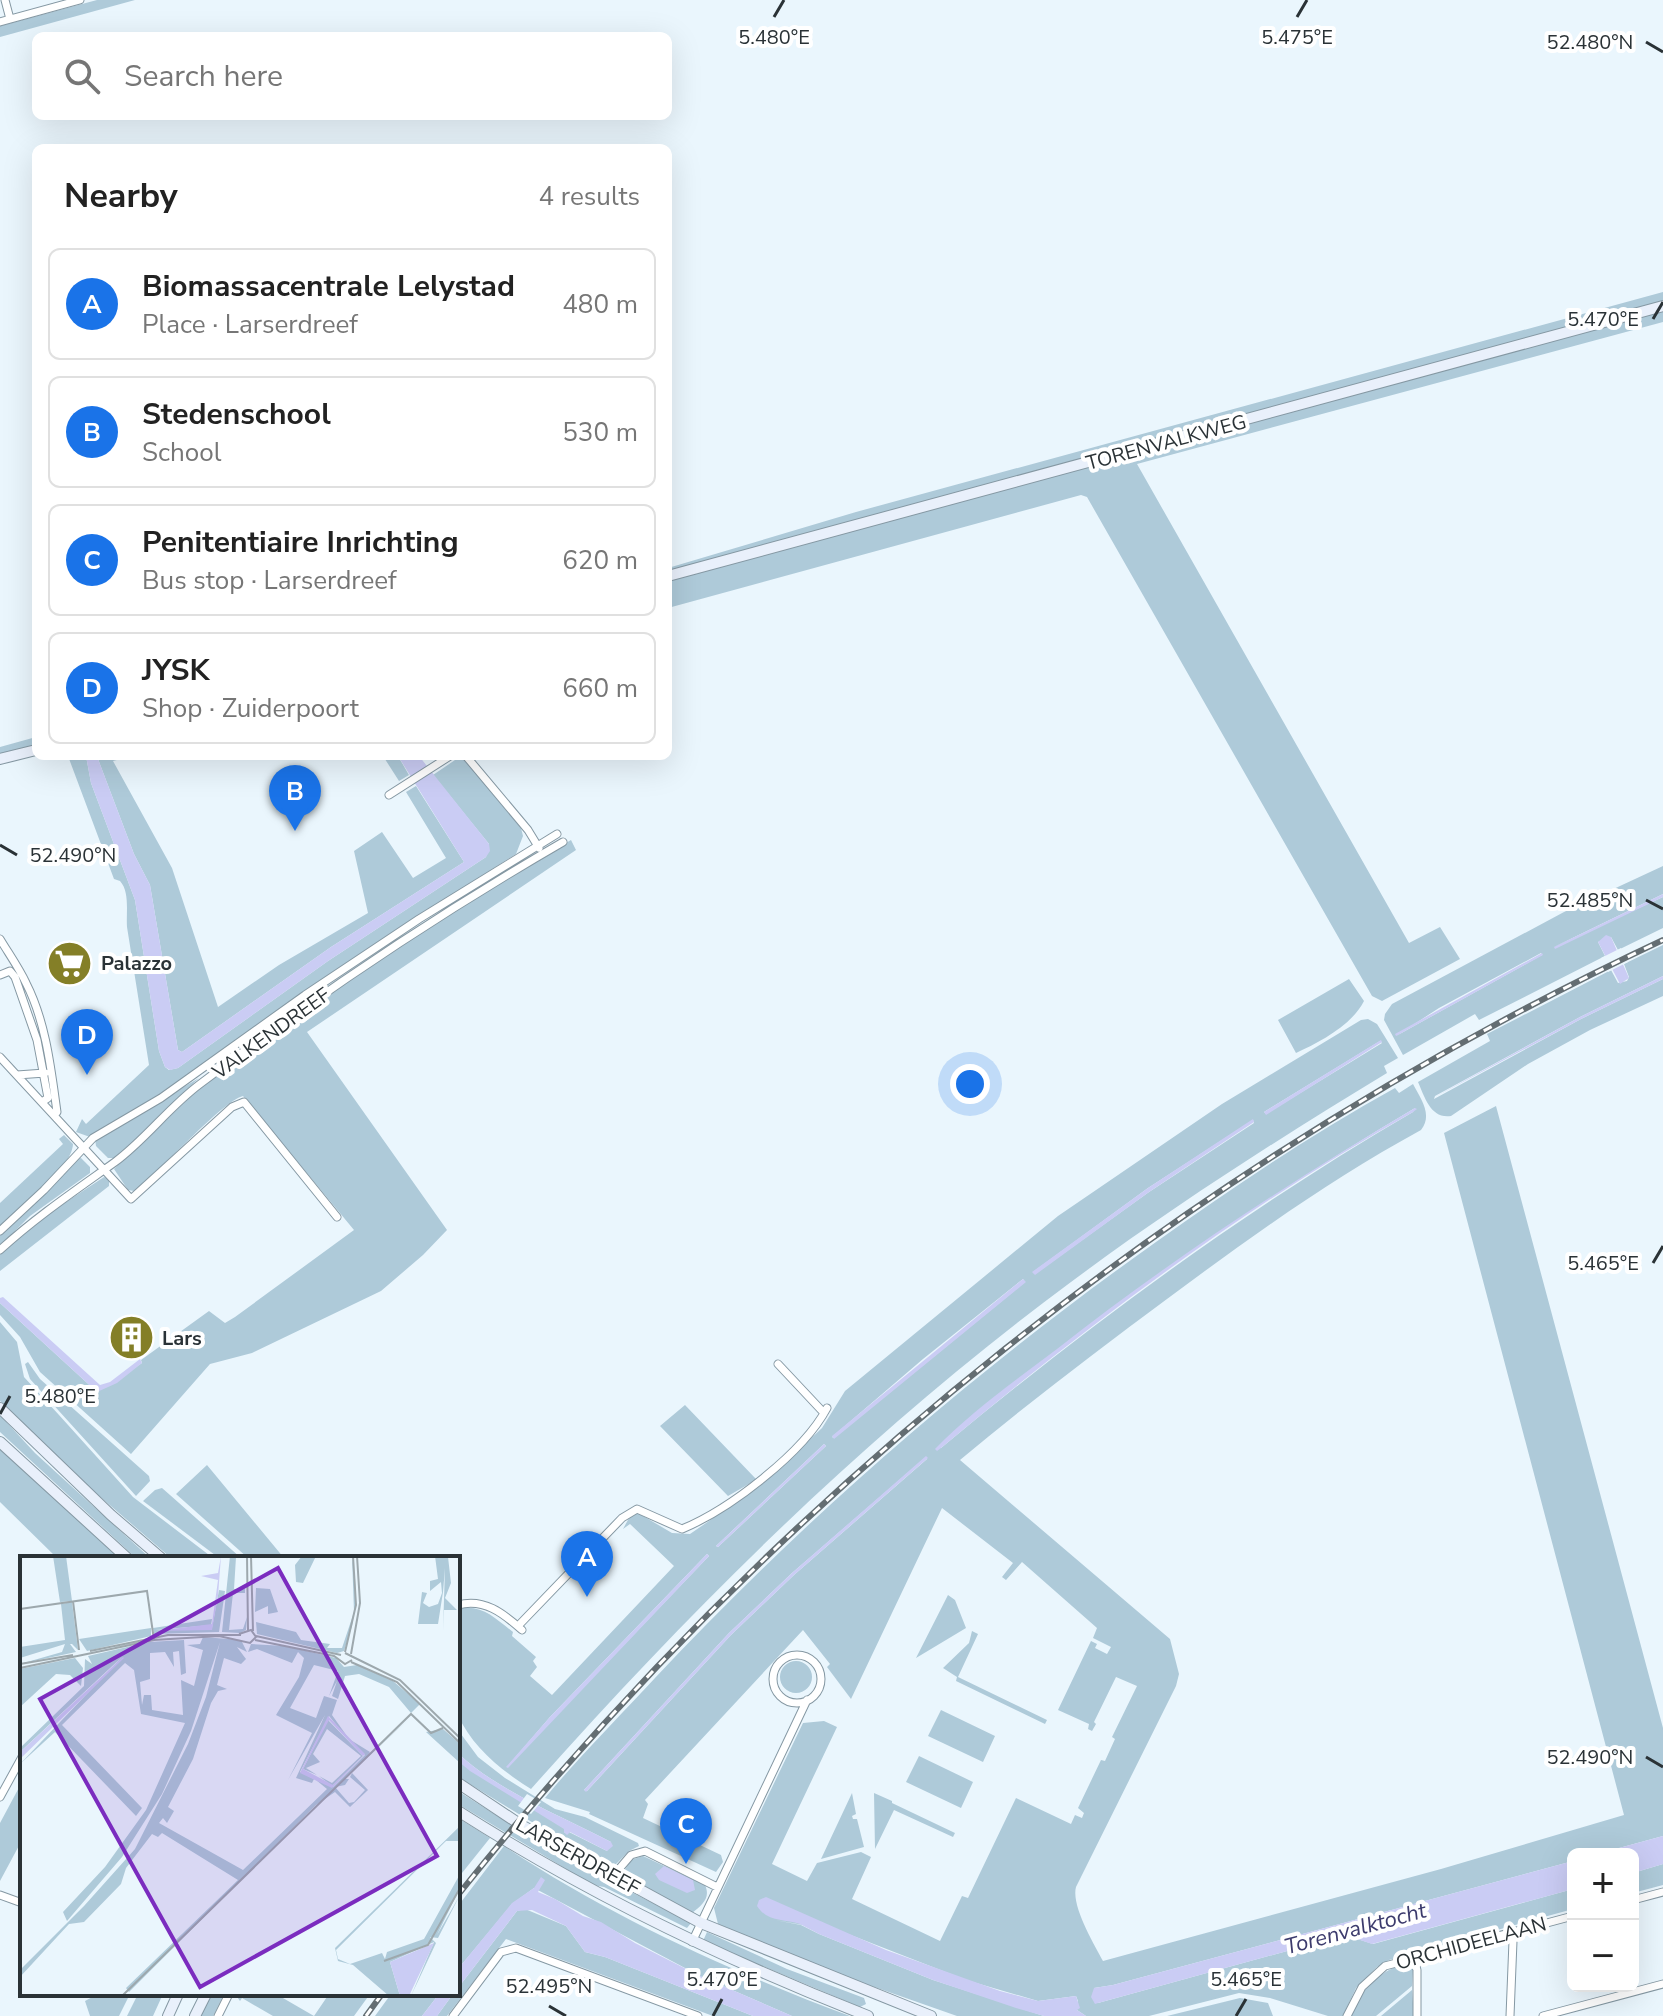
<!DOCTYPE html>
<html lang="en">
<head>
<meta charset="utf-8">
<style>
	body { margin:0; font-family:"Nunito Sans",sans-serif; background:#f2f2f2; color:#222 }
	.controls { position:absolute; right:24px; bottom:24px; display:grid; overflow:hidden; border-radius:12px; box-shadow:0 8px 32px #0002 }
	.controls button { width:72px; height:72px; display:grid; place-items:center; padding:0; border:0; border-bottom:2px solid #e0e0e0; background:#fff; color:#222; font:40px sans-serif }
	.you { position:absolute; left:970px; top:1084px; width:28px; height:28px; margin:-20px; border:6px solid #fff; border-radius:50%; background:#1a73e8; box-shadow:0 0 0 12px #1a73e833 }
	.badge { display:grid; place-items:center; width:52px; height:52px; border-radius:50%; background:#1a73e8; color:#fff; font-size:26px; font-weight:700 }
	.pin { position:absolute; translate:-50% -66px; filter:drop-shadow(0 2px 4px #0008) }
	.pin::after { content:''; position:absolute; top:42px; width:28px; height:24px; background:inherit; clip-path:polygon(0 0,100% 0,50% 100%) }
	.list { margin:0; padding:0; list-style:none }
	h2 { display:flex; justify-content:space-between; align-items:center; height:104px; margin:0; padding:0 32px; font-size:34px }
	h2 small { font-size:26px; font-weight:400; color:#767676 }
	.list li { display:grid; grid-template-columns:52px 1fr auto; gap:24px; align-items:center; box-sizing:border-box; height:112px; margin:0 16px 16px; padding:0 16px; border:2px solid #e0e0e0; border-radius:12px }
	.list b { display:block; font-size:30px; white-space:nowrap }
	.list p { margin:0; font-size:26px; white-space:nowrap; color:#767676 }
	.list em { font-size:26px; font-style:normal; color:#767676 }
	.icon { flex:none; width:44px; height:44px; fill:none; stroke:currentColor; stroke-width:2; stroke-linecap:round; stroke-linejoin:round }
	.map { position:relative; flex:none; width:1663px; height:2016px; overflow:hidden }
	.search { position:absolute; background:#fff; box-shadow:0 8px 32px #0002; left:32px; top:32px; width:640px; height:88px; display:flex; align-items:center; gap:20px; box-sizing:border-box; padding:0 28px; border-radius:12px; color:#767676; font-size:30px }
	.panel { position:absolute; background:#fff; box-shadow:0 8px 32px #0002; left:32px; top:144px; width:640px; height:616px; border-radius:12px }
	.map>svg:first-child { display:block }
</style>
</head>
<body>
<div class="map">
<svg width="1663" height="2016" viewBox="0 0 1663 2016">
	<rect width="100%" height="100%" fill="#eaf6fd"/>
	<path fill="#aecad9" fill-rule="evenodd" d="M97,0H135L0,37V26Z
		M1663,292V301L1463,358L668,575V568L856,512Z
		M1663,308V322L1137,464L1409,943L1440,927L1460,959L1382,1001L1372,996L1087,497L1081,495L668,608V580Z
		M36,737V745L0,755V747Z
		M68,756H86L91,783L135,900L159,1051L165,1067L169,1070L178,1068L328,961L486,857L489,844L433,775L455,760H465L521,828L523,836L516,854L351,960L163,1094L90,1137L76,1132L82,1119L86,1124L149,1065L127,927C126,912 130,892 120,881L114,879Z
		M99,756H132L113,761L172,868L218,1007L279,965L368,913L354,851L382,832L413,878L446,858L406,792L416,786L464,862L331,947L182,1052L178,1050L150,885L134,854L98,759Z
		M383,756H398L409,775L399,781Z
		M571,840L576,850L307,1032L447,1230L423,1255L381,1291L252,1353L210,1364L131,1454L40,1372L20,1337L0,1315V1303L97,1392L142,1363L141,1360L209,1311L225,1323L235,1317L354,1230L243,1096C221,1102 159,1173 134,1191L128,1190L114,1169L206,1082L315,1002L474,897Z
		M1663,866V894L1554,947L1663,897V928L1618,950L1611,937L1598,942L1605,956L1479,1020L1475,1014L1403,1055L1384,1020L1385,1014L1392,1004L1564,912ZM1541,953L1542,955L1396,1036L1439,1008Z
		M1663,945V976L1580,1017L1435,1096L1434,1099L1581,1019L1663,979V996L1590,1030L1528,1064L1451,1116C1431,1119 1425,1098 1418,1082L1490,1041L1487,1034L1611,970L1618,983L1627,981L1629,977L1624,964Z
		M1349,979L1364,1001C1352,1025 1320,1042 1296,1053L1278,1020Z
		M1368,1019L1377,1024L1398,1058L1384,1066L1387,1073C1278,1139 1172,1207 1071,1282C871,1430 696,1603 531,1789C502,1771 472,1747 458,1715V1609C481,1603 495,1618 513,1632L512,1636L536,1657L533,1661L537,1667L530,1676L552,1695L674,1566L630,1524L623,1529L629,1518L638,1513L672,1533L690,1534L760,1486L822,1428L845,1391L1058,1216L1222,1104L1361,1020ZM1380,1041L1382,1043L1266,1114L1264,1112ZM1253,1120L1254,1123L1149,1192L1035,1274L1033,1272L1148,1188ZM1023,1279L1025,1282L834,1438L832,1437L923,1359ZM824,1444L826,1446L718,1547L716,1546ZM707,1554L709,1556L507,1767L550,1717Z
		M199,1078L117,1158H108L96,1146L95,1139Z
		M1413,1084C1421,1099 1433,1115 1421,1130C1331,1179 1249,1238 1167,1299C1097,1351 1027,1404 960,1460L1170,1639L1179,1674L1176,1686L1076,1887C1071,1906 1094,1944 1103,1961L1441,1869L1624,1815L1444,1133L1496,1106L1663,1728V1836L1597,1854H1573V1861L1113,1985L1094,1988V1999L1098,2003L1345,1935L1373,1944L1573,1889V1909L1389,1960L1377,1967L1356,1988L1343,2016H1328L1270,1998L1239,1993L1149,2016H1086L1077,2010L1078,2001L1076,1996L1038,2001L966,1980L843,1932L775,1920L801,1925L819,1934L933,1980L1044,2016H957L846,1977L718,1924L714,1908L803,1723L824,1721L837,1727L772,1864L807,1881L817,1863L861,1852L871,1857L852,1899L940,1941L962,1896L968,1898L1016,1798L1071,1824L1075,1815L1082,1818L1084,1813L1078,1808L1101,1760L1105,1761L1115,1739L1112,1737L1137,1686L1116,1677L1094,1722L1096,1724L1092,1731L1088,1729L1089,1724L1058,1710L1091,1641L1097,1644L1095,1648L1107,1654L1111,1647L1093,1638L1097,1628L1022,1562L1006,1580L1002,1577L1013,1563L942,1508L851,1699L827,1667L830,1664L803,1630L645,1800L648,1804L643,1818L721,1855L723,1862L716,1872L589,1814L590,1812L545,1798C577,1759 618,1718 655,1678C807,1516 974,1371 1156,1242C1233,1187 1312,1134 1395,1088L1399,1093ZM1415,1108L1413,1112C1245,1210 1090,1324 941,1448L939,1446C1088,1319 1246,1208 1415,1108ZM926,1457L927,1459L794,1575L731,1635L587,1791L584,1790L729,1633L792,1573Z
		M64,1135L73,1144C72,1169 18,1210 0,1228V1203L63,1144L59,1139Z
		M81,1158L90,1167V1173L30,1216L0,1246V1235L42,1196L75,1159Z
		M104,1177L109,1179V1186L0,1271V1254L51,1212Z
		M0,1322L17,1342L24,1377L59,1415L133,1497L213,1558H171L90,1488L0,1401Z
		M28,1362L40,1379L149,1476L150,1481L136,1496L30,1379L25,1364Z
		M685,1405L756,1479L754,1481L728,1496L660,1426Z
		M0,1415L35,1453L150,1558H136L0,1432Z
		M0,1447L121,1558H92L87,1554L83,1558H57L0,1502Z
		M207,1465L284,1558H248L176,1494Z
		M162,1488L170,1495L241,1558H219L143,1501L155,1490Z
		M948,1595L955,1600L966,1628L916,1658Z
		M972,1631L978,1634L958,1677L1047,1720L1045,1724L956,1681L957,1677L943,1668L969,1643Z
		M780 1677a16 16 0 1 1 32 0a16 16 0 1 1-32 0Z
		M941,1710L995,1736L983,1762L928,1736Z
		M458,1730L478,1757L505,1778L555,1809L585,1817L638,1843L639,1846L629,1851L615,1865L604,1866L468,1783L458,1776V1761L565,1829L564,1832L567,1834L569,1832L607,1851L611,1842C566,1819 493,1788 458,1753Z
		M919,1756L973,1782L961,1808L906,1782Z
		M22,1782V1840L0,1881V1823Z
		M458,1791L556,1853L691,1923L687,1928L604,1887L593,1885L458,1804Z
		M852,1793L856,1814L852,1816L853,1819H857L864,1847L821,1859Z
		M874,1793L892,1801V1803L955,1833L953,1837L894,1810L875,1849Z
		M458,1818L490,1838L458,1878Z
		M504,1846C611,1917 730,1971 850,2016H792L702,1977L534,1888L512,1904L458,1969V1906Z
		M643,1856L705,1885C711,1898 702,1905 692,1913L621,1876L631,1860Z
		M1663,1864V1885L1633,1893V1873Z
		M525,1909L566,1926L585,1952L605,1957L753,2016H713L506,1939L447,2016H437L453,1994H458V1988L517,1911Z
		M707,1932L787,1969L864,1998L866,2004L860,2007L703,1941Z
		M1404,1964L1413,1970L1412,1986L1376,2016H1351C1359,1991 1379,1971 1404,1964Z
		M1412,1990L1414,2016H1381Z
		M98,1994H130L119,2016H90L85,2001Z
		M138,1994H163L153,2016H127Z
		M211,1994H224L213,2016H200Z
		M235,1994H276L314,2016L329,1994H370L354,2016H273L242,1998L240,2001Z
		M391,1994H439L422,2016H375Z
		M1240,1998L1268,2003L1273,2016H1167Z"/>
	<path fill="#caccf4" d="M86,756H99L98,759L134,854L150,885L178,1050L182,1052L331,947L464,862L398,756H419L489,844L490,851L486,857L328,961L178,1068L170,1070L165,1067L159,1051L135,900L91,783Z
		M1663,894V897L1555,949L1554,947Z
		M1606,935L1611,937L1629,978L1620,984L1598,942Z
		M1542,953L1543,955L1396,1036L1395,1034Z
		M1663,976V979L1581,1019L1433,1098L1580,1017Z
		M1381,1040L1382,1042L1266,1115L1264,1112Z
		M1415,1108L1417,1109L1413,1112C1244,1207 1089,1324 941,1448L937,1451L935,1449C971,1412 1016,1380 1057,1349C1170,1260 1291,1181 1415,1108Z
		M1253,1119L1254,1122L1149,1192L1035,1275L1032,1272L1148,1188Z
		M1023,1279L1026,1282L834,1439L832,1436Z
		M3,1297L100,1385L110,1382L140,1359L142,1363L117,1383L97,1392L0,1303V1298Z
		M824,1444L826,1446L718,1547L716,1546Z
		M926,1456L928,1458L794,1575L731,1635L586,1792L584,1790L729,1633L792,1573Z
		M707,1554L709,1556L508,1768L506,1767L550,1717Z
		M458,1753C493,1788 566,1819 611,1842L613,1846L607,1851L570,1832L567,1835L564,1832V1829L470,1771L458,1761Z
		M1663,1836V1864L1633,1873V1854H1597Z
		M1573,1861V1889L1372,1944L1345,1935L1098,2003L1095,2004L1091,1997L1094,1988L1113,1985Z
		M664,1866L693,1880L695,1890L687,1893L659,1880L655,1874Z
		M541,1877L545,1880L538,1892L555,1899L583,1916L601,1922L635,1943L702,1977L792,2016H753L605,1957L585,1952L566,1926L532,1910L517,1911L458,1988V1969L512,1903L534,1888Z
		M766,1897L886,1950L1000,1991L1038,2001L1076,1996L1080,2008L1077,2010L1086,2016H1044L1016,2008L933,1980L819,1934C813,1931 806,1927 800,1924C784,1919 767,1922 757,1906L759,1900Z
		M439,1994H453L437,2016H422Z"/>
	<path fill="#eaf6fd" d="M1621,948L1628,962L1608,972L1601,958Z
		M527,1794L541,1802L531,1814L518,1806Z"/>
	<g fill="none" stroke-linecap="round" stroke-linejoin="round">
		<defs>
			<path id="street" d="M5,0L10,19
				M0,22L80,0
				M466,756L528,830L539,848
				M389,795L450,756
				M0,939C9,954 19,968 26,983C46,1022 51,1069 57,1112L54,1115
				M0,975L10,971L15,977L37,1040L48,1098L42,1102
				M0,1057L131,1199L232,1107L244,1102L337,1217
				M17,1075L45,1073
				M0,1231L44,1190L93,1138L161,1098L305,995L419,919L557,834
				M0,1250C36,1217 76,1190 115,1162C146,1139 169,1107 200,1084C316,996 437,915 563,842
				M778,1364L824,1413
				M458,1605C484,1598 503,1613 522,1630
				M518,1626L622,1518L637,1509L682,1529C730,1509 803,1453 827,1408
				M773 1679a24 24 0 1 1 48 0a24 24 0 1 1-48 0Z
				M0,1797L22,1757
				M613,1876L631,1855L645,1851L717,1887
				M0,1895L22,1903
				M1633,1900L1663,1892
				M1509,1931L1513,1941L1510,2016
				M692,1942L807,1700
				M1413,1957L1417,1970V2016
				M218,2016L229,1994
				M453,2016L501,1952L516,1948L698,2016
				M1347,2016L1362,1987L1385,1966L1573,1916
				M1543,2016L1663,1984"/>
			<path id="secondary" d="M668,576L1663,306
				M0,759L36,750
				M0,1408L111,1515L161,1558
				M0,1442L127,1558
				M458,1783L521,1825L701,1923L931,2016
				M458,1811C588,1894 725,1960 868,2016
				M168,2016L178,1994
				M195,2016L206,1994"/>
		</defs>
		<use href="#street" stroke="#8598a3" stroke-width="9"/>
		<use href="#secondary" stroke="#8598a3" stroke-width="12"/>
		<use href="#street" stroke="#fff" stroke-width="7"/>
		<use href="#secondary" stroke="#e9f0fb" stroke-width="10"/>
		<defs>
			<path id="rail" d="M458,1895C781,1490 1194,1160 1663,940
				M366,2016L382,1994"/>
		</defs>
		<use href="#rail" stroke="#646e73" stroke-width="6"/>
		<use href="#rail" stroke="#fff" stroke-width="3" stroke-dasharray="9" stroke-linecap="butt"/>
	</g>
	<path fill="none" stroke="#2a3236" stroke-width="3" d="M774,17L784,0M1297,17L1307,0M1646,42L1663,52M1653,319L1663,302M0,845L17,855M1646,900L1663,909M1653,1263L1663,1246M0,1414L10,1396M1646,1757L1663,1767M549,2006L566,2016M713,2016L722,1999M1236,2016L1246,1999"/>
	<defs>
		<symbol id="supermarket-disc" viewBox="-11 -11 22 22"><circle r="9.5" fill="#847f27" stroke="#fff"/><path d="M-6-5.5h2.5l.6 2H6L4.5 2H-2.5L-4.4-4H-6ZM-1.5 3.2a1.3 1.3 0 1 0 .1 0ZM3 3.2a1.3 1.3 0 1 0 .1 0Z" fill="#fff"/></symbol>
		<symbol id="building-disc" viewBox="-11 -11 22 22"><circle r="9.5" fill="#847f27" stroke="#fff"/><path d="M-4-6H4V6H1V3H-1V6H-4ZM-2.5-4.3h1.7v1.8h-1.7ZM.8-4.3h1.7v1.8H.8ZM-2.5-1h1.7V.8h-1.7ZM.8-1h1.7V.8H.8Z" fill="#fff"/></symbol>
	</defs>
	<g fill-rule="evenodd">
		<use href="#supermarket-disc" x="44" y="938" width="51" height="51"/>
		<use href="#building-disc" x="106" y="1312" width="51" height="51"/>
	</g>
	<g text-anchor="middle" stroke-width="8" stroke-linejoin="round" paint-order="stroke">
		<g font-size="20" fill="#2a3236" stroke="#fff">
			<text transform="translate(1166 442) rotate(-15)" y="7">TORENVALKWEG</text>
			<text transform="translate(271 1033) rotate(-36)" y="7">VALKENDREEF</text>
			<text transform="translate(578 1856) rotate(29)" y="7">LARSERDREEF</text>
			<text transform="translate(1471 1943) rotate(-15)" y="7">ORCHIDEELAAN</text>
		</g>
		<g font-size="20" font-weight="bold" fill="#2a3236" stroke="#fff" text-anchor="start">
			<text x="101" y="970">Palazzo</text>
			<text x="162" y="1345">Lars</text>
		</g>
		<g font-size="22" font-style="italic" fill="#3c3b6d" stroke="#fff">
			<text transform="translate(1355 1928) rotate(-15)" y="8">Torenvalktocht</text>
		</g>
	</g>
	<g transform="translate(20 1556)">
		<rect width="440" height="440" fill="#eaf6fd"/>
		<path d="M33,0H46L52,45L40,46ZM210,0L216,1L214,33H225V37H213L209,74L223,73L227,61L226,74L220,77L202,76ZM282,0H296L283,27L276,26L275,9ZM332,0L335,22L336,46L332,70L324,95L317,97L237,78L236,66L276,76L281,84L310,88L307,92H322L334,56ZM415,0L428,1L431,27L425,42L437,54H424L423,75L425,12L423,36L418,68H398L402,36L407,37L403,47L409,51L418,48L422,37L421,26L410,35V25L418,23ZM236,32L250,33L258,56L248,58V50L235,56ZM197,34L191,69L135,74L192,72L199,34L205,35L199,76L134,78L133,72L192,63ZM52,46L58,94L52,88H50L56,96L0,108L42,96L45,88L0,102V91L45,84L41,48ZM131,72V80L67,95L59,83ZM183,81L221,84L227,96L217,91L226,103L221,108L204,102L197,129L207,133L198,135L191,147L173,203L148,251L154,255L147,267L143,262L139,267L223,314L307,233L296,224L313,231L345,199L327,182L309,160L280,216L294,223L292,227L276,222L305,159L268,224L292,177L256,159L279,121L284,102L278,96L272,107L237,93L228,96L231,88L265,90L316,102L324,111L337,109L373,125L400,148L391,157L369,131L339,118L325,120L318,143L312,140L317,125L309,140L318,115L294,109L270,152L296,162L304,140L317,144L312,159L329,183L350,196L346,202L390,162L324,223H329L325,229L315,231L329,247L334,246L345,234L330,221L332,217L348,234L330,251L315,236L296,249L109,436L106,432L218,324L142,277L138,281L132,278L106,312L101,328L64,366L49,368L0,421V414L64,350L115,293L168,188L186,141L200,86L171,175L142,238L102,301L47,365L43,356L85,311L126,254L165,167L121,158L114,114L105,107L42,169L122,252L116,260L35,176L0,208L103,100L0,196V192L64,130L65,103L72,108L68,100L129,86L164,84L166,117L161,119L159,95L153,96L154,111L145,96L130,97V123L120,126L122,149L124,139H131L132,154L163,159L161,124L174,130L183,94L167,89L180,88ZM55,102L63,112L61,130L50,119L36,118L0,151V113ZM308,164L343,200L312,230L299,220L312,227L341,200L307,173L293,198L300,206L286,212L297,219L283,213ZM423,173L440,188V207L406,176ZM440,270V285H426L316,394L318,403L330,408L362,397L365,403L367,396L404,383L440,318V332L417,379L440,339L418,382L410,381L416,387L391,440L414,386L370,406L380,440H369L333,409L318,405L315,392Z" fill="#aecad9"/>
		<path d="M201,0L198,40L192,74L136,75L192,68L198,24L181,20L198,17ZM103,101L104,102L0,203V196ZM308,160L345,198L312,232L280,217ZM309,164L343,200L313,229L283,213ZM414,387L389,440H380L370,406Z" fill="#caccf4" fill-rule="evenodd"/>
		<path fill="none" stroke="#9da8ad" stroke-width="2" d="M227,0L228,74M231,0L233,75M53,45L59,94M0,53L127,35L134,84M236,80L321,99M235,84L314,100L325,108L332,104M70,95L148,79H221M325,96L336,49L333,0M325,97L380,124L440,182M331,98L340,47L337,0M331,106L377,126L440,187M0,108L53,99M0,112L134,84L199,80L230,87L236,81L231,74L219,78M364,405L408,389L440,332M102,440L391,158L411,177L423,172"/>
		<path fill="#7b2cbf" fill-opacity="0.15" stroke="#7b2cbf" stroke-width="4" d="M258,12L417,300L180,431L20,143Z"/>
		<rect width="440" height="440" fill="none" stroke="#2a3236" stroke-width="4"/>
	</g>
	<g font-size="20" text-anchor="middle" fill="#2a3236" stroke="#fff" stroke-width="8" stroke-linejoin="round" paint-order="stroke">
		<text x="774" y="44">5.480°E</text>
		<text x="1297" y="44">5.475°E</text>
		<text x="1590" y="49">52.480°N</text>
		<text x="1603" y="326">5.470°E</text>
		<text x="73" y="862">52.490°N</text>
		<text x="1590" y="907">52.485°N</text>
		<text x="1603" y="1270">5.465°E</text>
		<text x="60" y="1403">5.480°E</text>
		<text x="1590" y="1764">52.490°N</text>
		<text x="722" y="1986">5.470°E</text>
		<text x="1246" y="1986">5.465°E</text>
		<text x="549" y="1993">52.495°N</text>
	</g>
</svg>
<div class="controls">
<button>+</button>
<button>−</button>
</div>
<div class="you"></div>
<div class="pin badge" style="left:587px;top:1597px">A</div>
<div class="pin badge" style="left:295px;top:831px">B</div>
<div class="pin badge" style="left:686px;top:1864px">C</div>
<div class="pin badge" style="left:87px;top:1075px">D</div>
<div class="search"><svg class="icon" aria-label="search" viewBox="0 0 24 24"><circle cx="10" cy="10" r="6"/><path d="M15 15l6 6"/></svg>Search here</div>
<section class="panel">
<h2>Nearby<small>4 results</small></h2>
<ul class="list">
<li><span class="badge">A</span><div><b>Biomassacentrale Lelystad</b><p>Place · Larserdreef</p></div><em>480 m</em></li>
<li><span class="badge">B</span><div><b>Stedenschool</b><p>School</p></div><em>530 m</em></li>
<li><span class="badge">C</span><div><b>Penitentiaire Inrichting</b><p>Bus stop · Larserdreef</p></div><em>620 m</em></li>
<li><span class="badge">D</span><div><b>JYSK</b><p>Shop · Zuiderpoort</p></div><em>660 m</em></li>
</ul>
</section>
</div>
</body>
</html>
